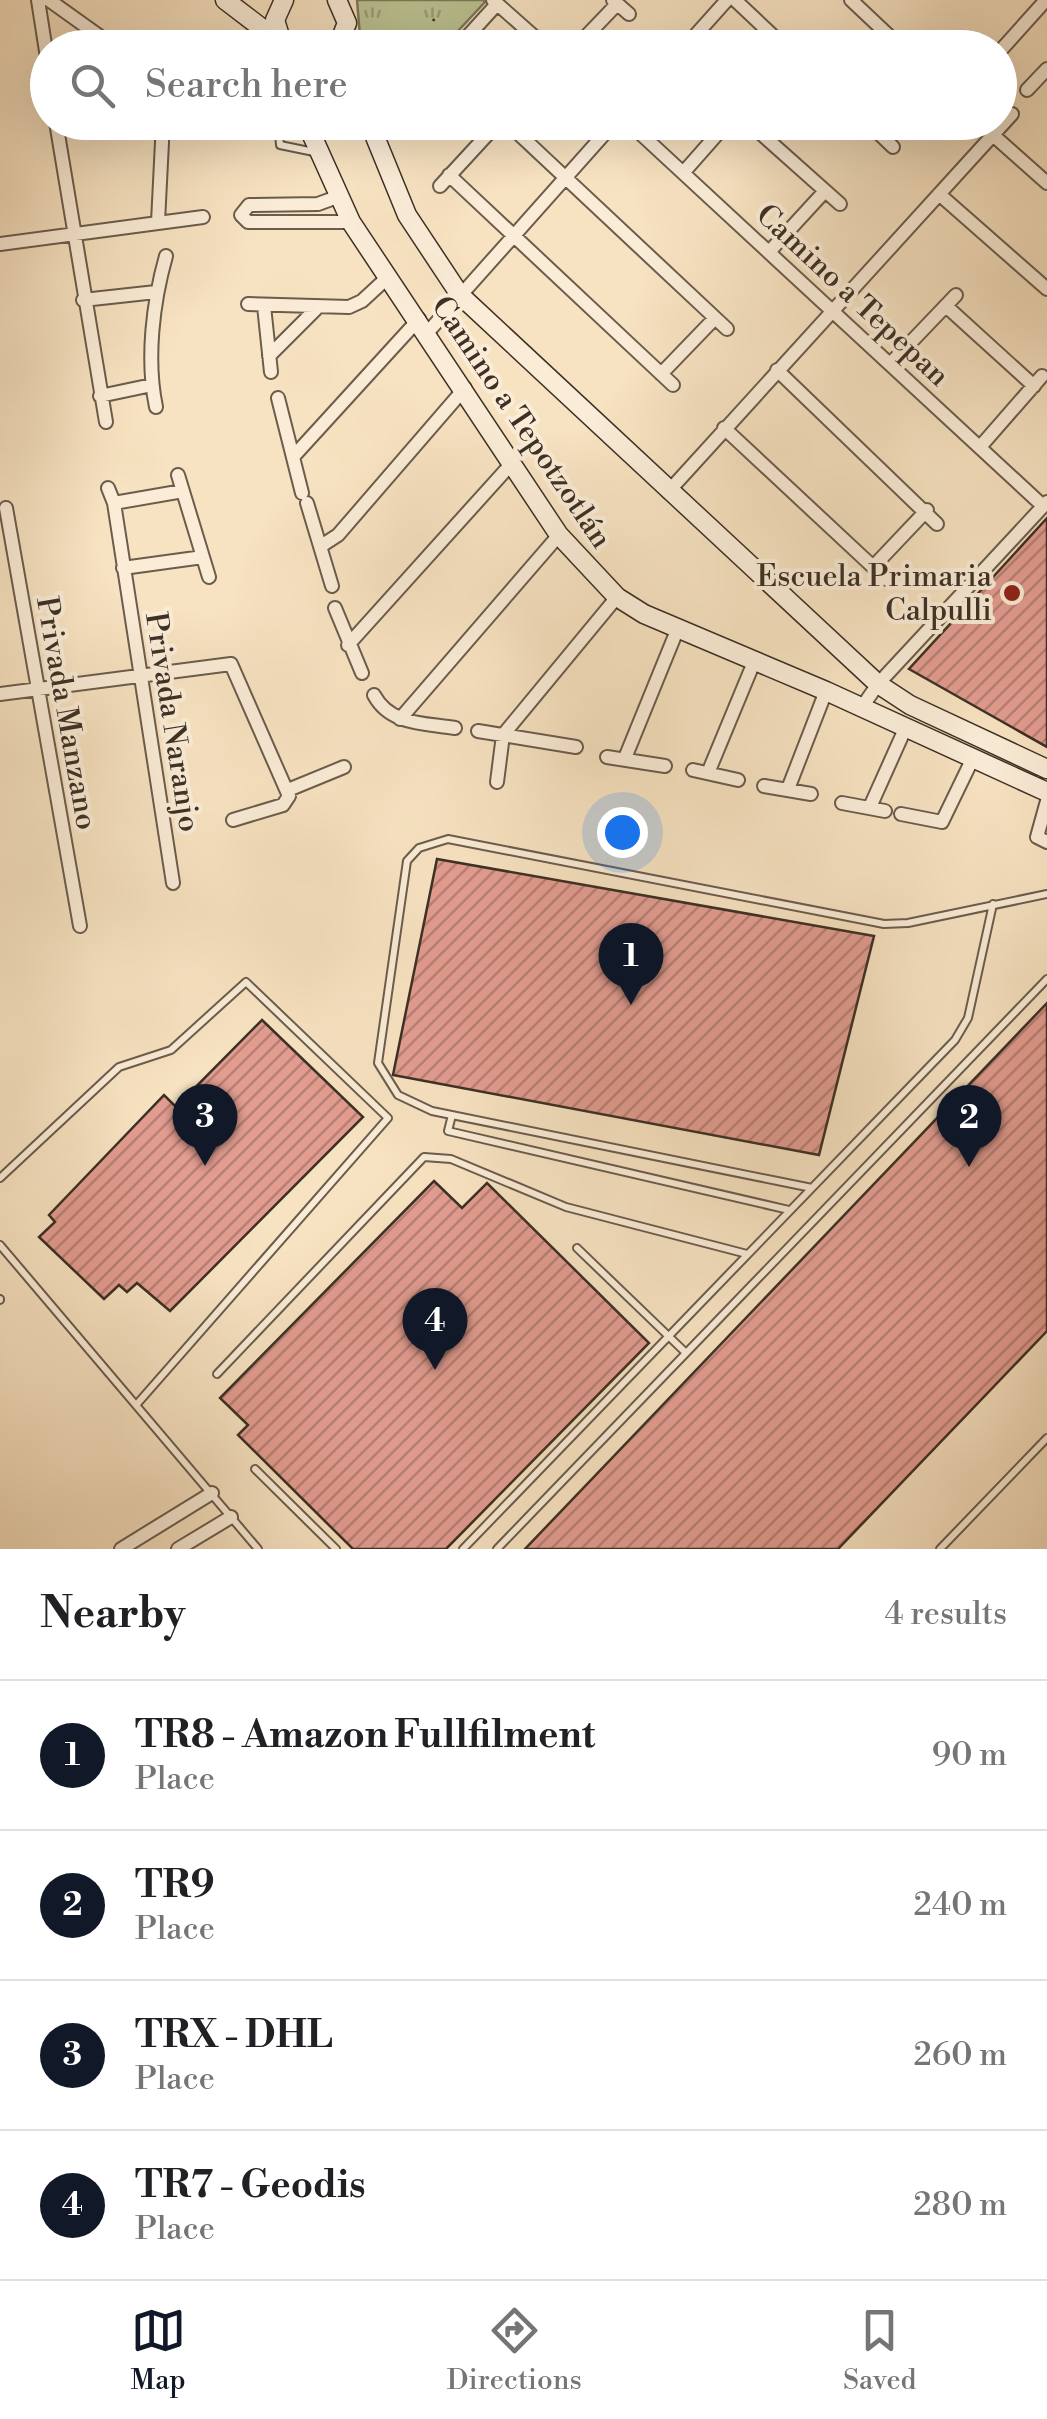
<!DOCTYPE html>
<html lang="en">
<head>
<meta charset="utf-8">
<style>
	body { margin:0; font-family:"Libre Bodoni",serif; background:#f6f6f6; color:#202124 }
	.you { position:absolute; left:622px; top:832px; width:35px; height:35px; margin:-25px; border:8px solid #fff; border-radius:50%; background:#1a73e8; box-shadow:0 0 0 15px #1a73e833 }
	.badge { display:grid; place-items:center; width:65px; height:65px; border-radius:50%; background:#111827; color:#fff; font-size:32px; font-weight:700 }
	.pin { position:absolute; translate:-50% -82px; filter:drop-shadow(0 2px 5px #0008) }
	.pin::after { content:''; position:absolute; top:52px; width:35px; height:30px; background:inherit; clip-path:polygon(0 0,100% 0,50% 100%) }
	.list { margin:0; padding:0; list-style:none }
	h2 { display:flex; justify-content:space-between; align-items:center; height:130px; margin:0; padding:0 40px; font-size:42px }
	h2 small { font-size:32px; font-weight:400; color:#757577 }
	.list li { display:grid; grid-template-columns:65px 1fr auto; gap:30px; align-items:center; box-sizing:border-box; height:150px; padding:0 40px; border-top:2px solid #e0e0e0 }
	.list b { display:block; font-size:38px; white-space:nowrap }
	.list p { margin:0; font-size:32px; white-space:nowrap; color:#757577 }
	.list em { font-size:32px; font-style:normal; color:#757577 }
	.icon { flex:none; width:55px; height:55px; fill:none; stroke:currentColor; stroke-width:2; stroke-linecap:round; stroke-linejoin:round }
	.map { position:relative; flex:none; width:1047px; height:1549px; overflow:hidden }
	.search { position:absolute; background:#fff; box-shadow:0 10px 40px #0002; left:30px; right:30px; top:30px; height:110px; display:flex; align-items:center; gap:25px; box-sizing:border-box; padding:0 35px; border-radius:55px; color:#757577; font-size:38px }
	.sheet { height:730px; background:#fff }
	nav { display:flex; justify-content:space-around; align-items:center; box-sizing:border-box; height:140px; border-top:2px solid #e0e0e0; background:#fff; font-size:28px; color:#757577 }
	nav a { display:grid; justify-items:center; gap:5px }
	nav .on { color:#111827 }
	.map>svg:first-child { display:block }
</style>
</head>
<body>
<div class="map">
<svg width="1047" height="1549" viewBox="0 0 1047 1549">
	<defs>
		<pattern id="grass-tufts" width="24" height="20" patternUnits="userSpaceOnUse" patternTransform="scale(2.5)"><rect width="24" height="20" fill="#bcc393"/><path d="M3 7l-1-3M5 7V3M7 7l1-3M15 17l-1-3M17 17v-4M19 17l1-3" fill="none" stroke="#9a9f78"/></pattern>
		<pattern id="building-hatch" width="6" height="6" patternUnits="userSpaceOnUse" patternTransform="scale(2.5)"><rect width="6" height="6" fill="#e29c90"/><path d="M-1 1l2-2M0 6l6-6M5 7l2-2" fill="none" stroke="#b88075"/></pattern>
	</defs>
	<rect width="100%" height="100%" fill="#f7e2c1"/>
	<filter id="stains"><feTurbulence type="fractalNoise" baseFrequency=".002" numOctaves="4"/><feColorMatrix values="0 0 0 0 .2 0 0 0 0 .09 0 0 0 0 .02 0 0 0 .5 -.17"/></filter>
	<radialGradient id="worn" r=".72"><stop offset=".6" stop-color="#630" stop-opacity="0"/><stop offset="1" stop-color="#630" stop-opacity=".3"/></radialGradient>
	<path fill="url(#grass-tufts)" stroke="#7c7a5c" stroke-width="2.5" d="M357,0H483L485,2L443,47L361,48Z"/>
	<path fill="url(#building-hatch)" stroke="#3c3025" stroke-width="2.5" d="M1047,518V747L909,669Z
		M437,859L874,936L819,1155L393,1075Z
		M1047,1003V1331L838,1549H525Z
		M262,1020L363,1117L170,1311L137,1283L127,1292L119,1285L104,1299L39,1237L55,1222L49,1215L164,1095L176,1107Z
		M434,1181L462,1208L487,1183L649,1343L446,1549H353L238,1435L248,1425L220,1398Z"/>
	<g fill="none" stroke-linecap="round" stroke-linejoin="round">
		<defs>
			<path id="service" d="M278,122L280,145L314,152
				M452,1115L448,1131L789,1210
				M0,1178L119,1067L171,1050L246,982L388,1118L137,1404
				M812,1188L432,1111L398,1095L378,1063L407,861L419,848L448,839L884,924L908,923L1047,894
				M0,1245L258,1549
				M577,1248L686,1353
				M0,1299V1300
				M217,1374L424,1157L451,1159L566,1207L747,1254
				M255,1469L336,1549
				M463,1549L955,1040L968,1018L993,904
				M497,1549L1047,979
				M940,1549L1047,1438"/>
			<path id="minor" d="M38,0L48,64
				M49,0L116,48
				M493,0L547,48
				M613,0L629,14
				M735,0L786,48
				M851,0L902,48
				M457,48L497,4
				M575,48L617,4
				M684,48L727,0
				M1001,50L1046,0
				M1027,90L1047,69
				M56,122L106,422
				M506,122L727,329
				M628,122L1043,506
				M748,122L840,204
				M867,122L893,147
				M993,135L1047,183
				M683,173L728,122
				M449,175L673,385
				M440,186L499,122
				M939,194L1047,289
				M337,197L318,204L249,205L241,215L248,222H351
				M158,222L163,122
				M0,244L203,217
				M769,252L825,191
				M83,300L156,292
				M248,304L349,307L362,301L388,277
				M264,306L271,372
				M946,306L1034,386
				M428,332L615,122
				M269,356L316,309
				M891,363L956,295
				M777,370L937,524
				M661,374L715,318
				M100,396L152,385
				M278,398L302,493
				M156,407C146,359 153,302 166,256
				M724,428L886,579
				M980,447L1042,376
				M293,457L419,319
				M178,475L209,577
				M108,488L114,503L173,883
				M668,492L1012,114
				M114,503L183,491
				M307,503L332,586
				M6,508L80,926
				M321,546L338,535L465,388
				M873,567L927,510
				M123,568L203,557
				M335,608L362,673
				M348,645L513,462
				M0,694L231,664L289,796L283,805L233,820
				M374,695C390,725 424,723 455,728
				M862,707L878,684L1047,502
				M400,719L559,535
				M478,731L576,747
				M607,757L665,766
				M625,758L678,628
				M693,770L738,780
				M708,773L754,662
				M497,782L503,735L617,597
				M764,786L811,794
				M788,789L826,691
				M288,790L344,767
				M1047,801L1037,837L1047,842
				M842,803L885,811
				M870,807L905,729
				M901,814L942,822L973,758
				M121,1549L212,1493
				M178,1549L231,1517"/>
			<path id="secondary" d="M225,0L280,42
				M283,46L275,20L284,0
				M337,48L347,23L337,0
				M306,122L351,222L559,535L617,597L644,614L826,691L1047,792
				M369,122L407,215L460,295L878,684L910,705L1047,769"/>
		</defs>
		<use href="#service" stroke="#6b5c4c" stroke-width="10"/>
		<use href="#minor" stroke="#6b5c4c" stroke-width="16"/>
		<use href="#secondary" stroke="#3c3025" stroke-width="21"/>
		<path stroke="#3c3025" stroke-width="2.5" stroke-dasharray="2.5 5" stroke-linecap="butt" d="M433,21L436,16"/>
		<use href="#service" stroke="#faecd7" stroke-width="6"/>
		<use href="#minor" stroke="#faecd7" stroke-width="12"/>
		<use href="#secondary" stroke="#faecd7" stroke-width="18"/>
	</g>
	<circle fill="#8f2418" stroke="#faecd7" stroke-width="4" cx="1012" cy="593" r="10"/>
	<g text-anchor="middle" stroke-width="8" stroke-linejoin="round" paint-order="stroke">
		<g font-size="30" fill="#3c3025" stroke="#faecd7">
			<text transform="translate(853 295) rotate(43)" y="10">Camino a Tepepan</text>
			<text transform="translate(522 422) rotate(56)" y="10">Camino a Tepotzotlán</text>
			<text transform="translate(67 713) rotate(80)" y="10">Privada Manzano</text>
			<text transform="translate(173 722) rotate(81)" y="10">Privada Naranjo</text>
		</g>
		<g font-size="30" fill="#3c3025" stroke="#faecd7" text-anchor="end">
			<text x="992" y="586">Escuela Primaria<tspan x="992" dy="34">Calpulli</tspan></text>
		</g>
	</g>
	<rect width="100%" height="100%" filter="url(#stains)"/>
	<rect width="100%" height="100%" fill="url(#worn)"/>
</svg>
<div class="you"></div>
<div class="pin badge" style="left:631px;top:1005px">1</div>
<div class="pin badge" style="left:969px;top:1167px">2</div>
<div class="pin badge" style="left:205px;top:1166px">3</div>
<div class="pin badge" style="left:435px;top:1370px">4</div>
<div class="search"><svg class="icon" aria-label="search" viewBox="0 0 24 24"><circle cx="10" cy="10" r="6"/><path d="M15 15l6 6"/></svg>Search here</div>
</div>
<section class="sheet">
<h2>Nearby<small>4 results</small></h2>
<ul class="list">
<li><span class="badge">1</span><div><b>TR8 - Amazon Fullfilment</b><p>Place</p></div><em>90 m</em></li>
<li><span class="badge">2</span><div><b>TR9</b><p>Place</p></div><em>240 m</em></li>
<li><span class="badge">3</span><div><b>TRX - DHL</b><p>Place</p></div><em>260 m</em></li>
<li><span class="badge">4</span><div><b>TR7 - Geodis</b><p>Place</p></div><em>280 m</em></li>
</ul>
</section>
<nav>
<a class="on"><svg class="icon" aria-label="map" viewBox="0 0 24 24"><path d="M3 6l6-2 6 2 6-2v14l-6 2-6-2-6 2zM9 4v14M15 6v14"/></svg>Map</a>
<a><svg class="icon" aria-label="directions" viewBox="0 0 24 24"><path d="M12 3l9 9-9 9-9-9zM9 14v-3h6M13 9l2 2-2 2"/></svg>Directions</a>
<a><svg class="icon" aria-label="saved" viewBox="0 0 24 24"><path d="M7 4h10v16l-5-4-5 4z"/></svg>Saved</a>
</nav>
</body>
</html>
